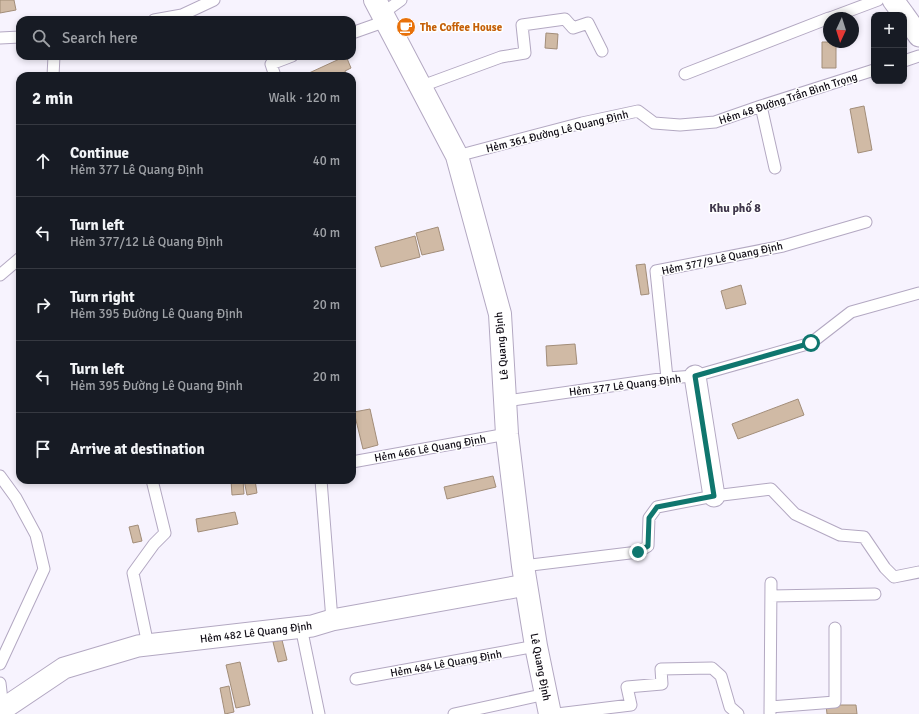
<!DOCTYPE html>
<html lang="en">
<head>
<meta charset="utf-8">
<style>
	body { margin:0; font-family:Signika,sans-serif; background:#242831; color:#f1f3f6 }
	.controls { position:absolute; right:12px; top:12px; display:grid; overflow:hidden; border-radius:8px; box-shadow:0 2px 6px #0003 }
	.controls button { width:36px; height:36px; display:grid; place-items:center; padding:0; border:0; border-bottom:1px solid #363941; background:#171b24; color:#f1f3f6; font:20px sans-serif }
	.compass { position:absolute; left:823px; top:12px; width:36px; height:36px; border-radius:50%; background:#171b24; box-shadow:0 2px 6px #0003; rotate:184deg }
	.stop { position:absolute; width:12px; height:12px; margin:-9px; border:3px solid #0f766e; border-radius:50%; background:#fff }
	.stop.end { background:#0f766e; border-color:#fff; box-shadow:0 1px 4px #0008 }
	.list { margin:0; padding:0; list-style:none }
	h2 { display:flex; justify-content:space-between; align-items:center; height:52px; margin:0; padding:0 16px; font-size:17px }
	h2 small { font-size:13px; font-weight:400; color:#9ea1a6 }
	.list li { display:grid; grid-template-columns:26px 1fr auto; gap:12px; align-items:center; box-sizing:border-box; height:72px; padding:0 16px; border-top:1px solid #363941 }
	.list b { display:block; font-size:15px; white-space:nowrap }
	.list p { margin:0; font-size:13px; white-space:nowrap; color:#9ea1a6 }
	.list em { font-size:13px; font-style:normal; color:#9ea1a6 }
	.icon { flex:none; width:22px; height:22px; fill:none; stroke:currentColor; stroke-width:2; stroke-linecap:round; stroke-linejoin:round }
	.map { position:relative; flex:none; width:919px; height:714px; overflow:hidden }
	.search { position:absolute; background:#171b24; box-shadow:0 2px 6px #0003; left:16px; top:16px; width:340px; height:44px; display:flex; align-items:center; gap:10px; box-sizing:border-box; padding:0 14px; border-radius:12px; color:#9ea1a6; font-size:15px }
	.panel { position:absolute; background:#171b24; box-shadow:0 2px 6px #0003; left:16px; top:72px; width:340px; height:412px; border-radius:12px }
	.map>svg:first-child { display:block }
</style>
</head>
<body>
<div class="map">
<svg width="919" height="714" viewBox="0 0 919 714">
	<rect width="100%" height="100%" fill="#f7f3fe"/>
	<path fill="#d0baa5" stroke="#a28d79" d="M0,0H14L16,10L0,13Z
		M546,33L558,34L557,49L545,48Z
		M822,42H836V68H822Z
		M346,56L351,68L345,71L346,75L343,76H310L309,73Z
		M864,106L872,150L858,153L850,109Z
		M438,227L444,250L422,255L416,233Z
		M415,236L420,257L381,267L375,247Z
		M645,264L649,294L641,295L636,265Z
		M741,285L746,304L726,309L721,291Z
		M575,344L577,364L547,366L546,346Z
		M798,399L804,415L738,439L732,424Z
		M370,409L378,445L363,449L354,412Z
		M493,476L496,487L447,499L444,487Z
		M231,480H243L244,494L232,495Z
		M244,480H255L257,493L247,495Z
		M235,512L238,524L198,532L196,519Z
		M138,525L142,541L133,543L129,527Z
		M282,640L287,660L278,662L273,642Z
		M240,662L250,705L236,708L226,665Z
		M229,686L234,712L225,714L220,688Z
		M826,705H856L857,714H827Z"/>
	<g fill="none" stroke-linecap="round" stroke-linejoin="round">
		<defs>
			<path id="lane" d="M383,13L401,0
				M830,18L878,0
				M154,20L182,15L214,0
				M352,33L386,21
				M0,38L20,37
				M904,61L919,56
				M685,74L829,18
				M53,76L54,56
				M275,76L271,64L292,56
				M422,86L501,57L525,53L522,25L565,19L573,28L588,23L602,51
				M761,106L775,168
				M457,156L582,123L638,111L654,123L680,125L715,122L761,106L874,70
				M0,275L20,258
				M667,378L656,271L783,246L866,222
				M506,401L667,378L695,376L811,343L851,312L919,293
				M352,462L507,434
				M0,476L16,498L36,535L44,569L0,664
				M321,480L332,620
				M523,566L638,552L648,546L649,518L657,507L714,496L771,489L795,514L840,535L864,537L885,568L894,577L919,572
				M771,596L875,594
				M301,627L319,714
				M148,645L133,573L154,544L165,533L152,480
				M356,679L536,646
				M0,683L3,709L1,708
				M770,707L835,702V628
				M770,713L771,583
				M454,714L546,694
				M557,714L631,705L627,687L662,684L661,669L712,668L721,676L730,707L738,714"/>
			<path id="street" d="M893,0L904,15
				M904,15L919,36
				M695,376L714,496
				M2,714L3,709L64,668L138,646L312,626L332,620L526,585"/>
			<path id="secondary" d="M375,0L457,156L500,314L507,434L523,566L536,646L550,714"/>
		</defs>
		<use href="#lane" stroke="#b3a8c2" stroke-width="13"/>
		<use href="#street" stroke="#b3a8c2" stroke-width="23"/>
		<use href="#secondary" stroke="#b3a8c2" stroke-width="24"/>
		<use href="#lane" stroke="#fff" stroke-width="11"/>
		<use href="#street" stroke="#fff" stroke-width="21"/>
		<use href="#secondary" stroke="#fff" stroke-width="22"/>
	</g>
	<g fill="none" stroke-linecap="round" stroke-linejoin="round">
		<path stroke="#0f766e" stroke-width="5" d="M638,552L648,546L649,518L657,507L714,496L695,376L811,343"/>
	</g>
	<defs>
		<symbol id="cafe-disc" viewBox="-11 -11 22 22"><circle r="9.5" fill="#e8710a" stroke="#fff"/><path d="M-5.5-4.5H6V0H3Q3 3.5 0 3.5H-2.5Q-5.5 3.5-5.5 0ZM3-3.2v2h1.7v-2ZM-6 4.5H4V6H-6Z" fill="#fff"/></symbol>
	</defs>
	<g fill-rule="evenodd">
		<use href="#cafe-disc" x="395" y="16" width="22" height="22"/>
	</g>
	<g text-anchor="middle" stroke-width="3" stroke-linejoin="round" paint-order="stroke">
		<g font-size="11" font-weight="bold" fill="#c56008" stroke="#fff" text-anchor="start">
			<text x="420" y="31">The Coffee House</text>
		</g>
		<g font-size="11" fill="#110d16" stroke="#fff">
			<text transform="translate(788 98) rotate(-18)" y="4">Hẻm 48 Đường Trần Bình Trọng</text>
			<text transform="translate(557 131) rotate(-14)" y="4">Hẻm 361 Đường Lê Quang Định</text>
			<text transform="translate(722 258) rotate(-12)" y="4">Hẻm 377/9 Lê Quang Định</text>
			<text transform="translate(501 346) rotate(-95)" y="4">Lê Quang Định</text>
			<text transform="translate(625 385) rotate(-7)" y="4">Hẻm 377 Lê Quang Định</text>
			<text transform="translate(430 448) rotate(-10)" y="4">Hẻm 466 Lê Quang Định</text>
			<text transform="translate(256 632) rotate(-7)" y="4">Hẻm 482 Lê Quang Định</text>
			<text transform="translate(446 663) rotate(-10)" y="4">Hẻm 484 Lê Quang Định</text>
			<text transform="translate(541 667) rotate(79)" y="4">Lê Quang Định</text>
		</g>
		<g font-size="12" font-weight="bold" fill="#3f364b" stroke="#fff">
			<text x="735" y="212">Khu phố 8</text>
		</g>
	</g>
</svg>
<div class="controls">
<button>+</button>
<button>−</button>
</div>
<svg class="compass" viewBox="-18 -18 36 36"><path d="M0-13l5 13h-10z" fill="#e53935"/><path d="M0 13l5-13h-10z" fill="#9ea1a6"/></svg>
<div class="stop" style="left:811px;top:343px"></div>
<div class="stop end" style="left:638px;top:552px"></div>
<div class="search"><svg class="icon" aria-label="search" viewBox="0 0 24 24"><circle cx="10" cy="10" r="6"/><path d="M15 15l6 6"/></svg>Search here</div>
<section class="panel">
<h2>2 min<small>Walk · 120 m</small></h2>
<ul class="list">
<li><svg class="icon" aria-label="ahead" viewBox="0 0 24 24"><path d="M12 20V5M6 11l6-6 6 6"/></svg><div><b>Continue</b><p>Hẻm 377 Lê Quang Định</p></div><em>40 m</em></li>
<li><svg class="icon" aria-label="left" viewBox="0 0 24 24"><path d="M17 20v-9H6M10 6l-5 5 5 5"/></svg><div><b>Turn left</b><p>Hẻm 377/12 Lê Quang Định</p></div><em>40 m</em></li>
<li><svg class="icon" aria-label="right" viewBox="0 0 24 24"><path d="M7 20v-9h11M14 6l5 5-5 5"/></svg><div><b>Turn right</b><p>Hẻm 395 Đường Lê Quang Định</p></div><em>20 m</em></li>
<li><svg class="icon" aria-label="left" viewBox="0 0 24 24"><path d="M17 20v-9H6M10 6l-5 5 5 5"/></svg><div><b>Turn left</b><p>Hẻm 395 Đường Lê Quang Định</p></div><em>20 m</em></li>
<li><svg class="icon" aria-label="arrive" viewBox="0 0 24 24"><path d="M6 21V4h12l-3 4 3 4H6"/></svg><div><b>Arrive at destination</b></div></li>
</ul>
</section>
</div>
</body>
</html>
